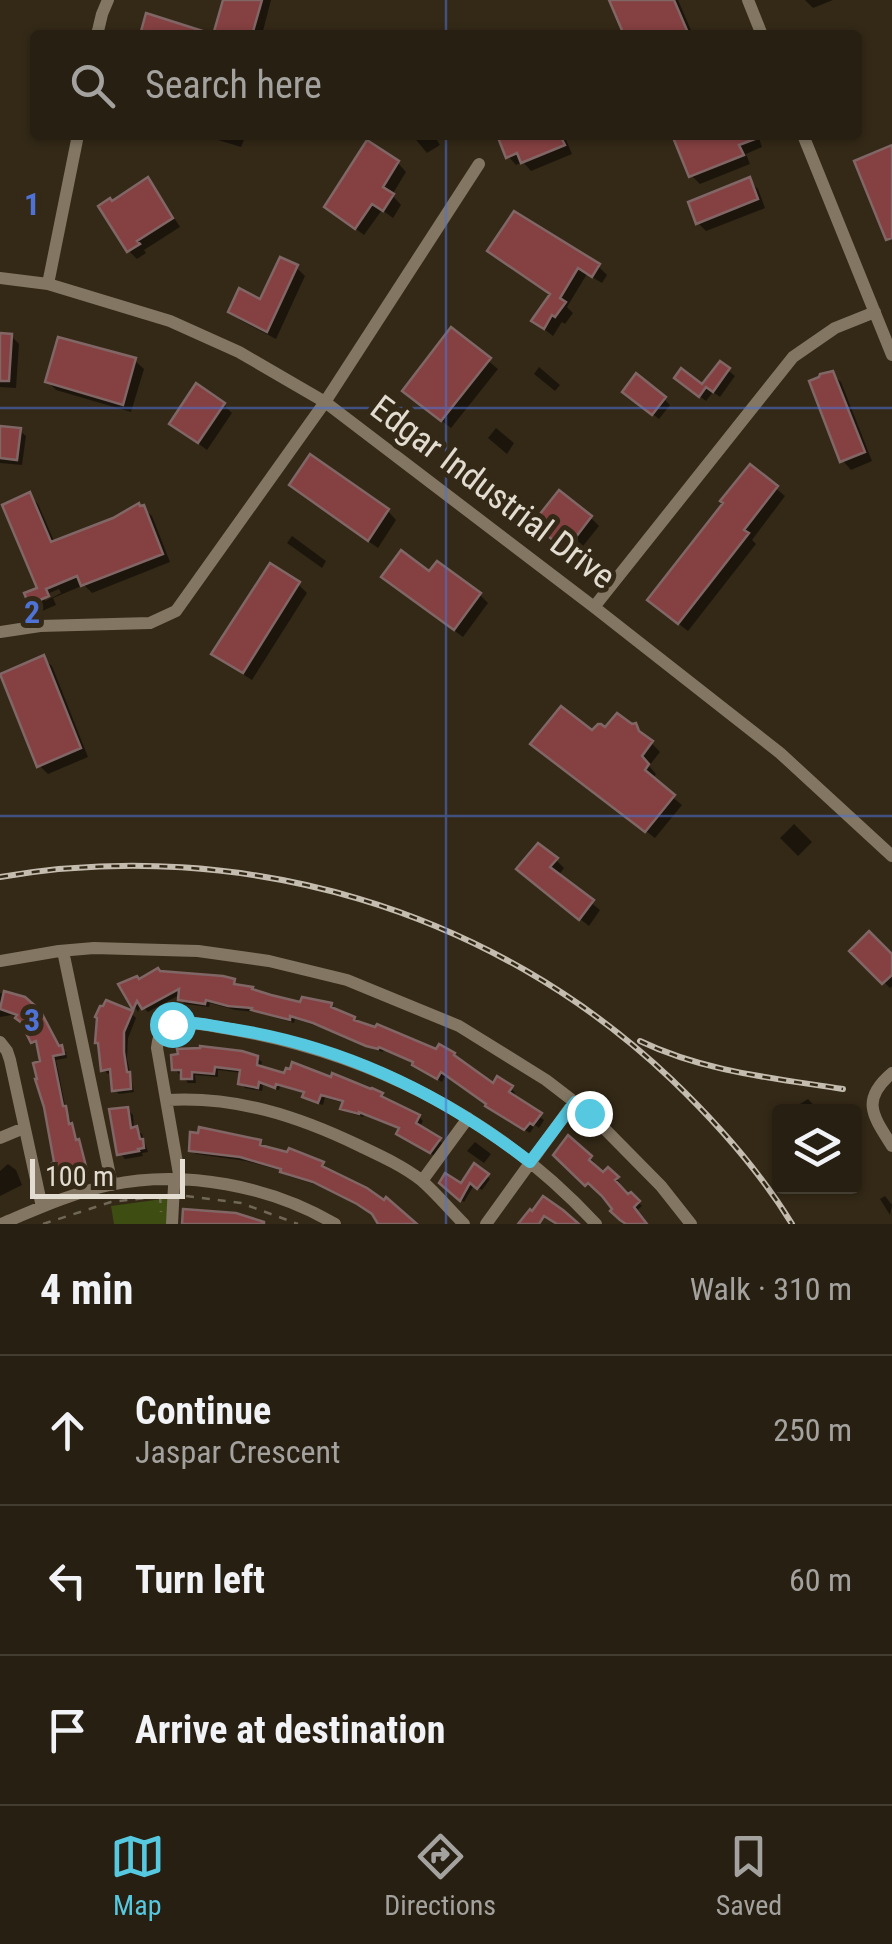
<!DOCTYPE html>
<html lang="en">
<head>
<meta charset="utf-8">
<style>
	body { margin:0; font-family:"Roboto Condensed",sans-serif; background:#2f271a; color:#f1f3f6 }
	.controls { position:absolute; right:30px; bottom:30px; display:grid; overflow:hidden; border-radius:10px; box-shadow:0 2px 8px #0004 }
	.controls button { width:90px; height:90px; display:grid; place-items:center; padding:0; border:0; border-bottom:2px solid #433d31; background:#271f11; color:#f1f3f6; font:50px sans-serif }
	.scale { position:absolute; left:30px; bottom:25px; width:155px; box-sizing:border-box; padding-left:10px; border:5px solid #e3dcd0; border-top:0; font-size:28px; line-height:35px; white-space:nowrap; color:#e3dcd0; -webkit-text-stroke:8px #342917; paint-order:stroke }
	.stop { position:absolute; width:30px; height:30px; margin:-22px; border:8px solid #56c9e1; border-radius:50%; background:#fff }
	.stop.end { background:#56c9e1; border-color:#fff; box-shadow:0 2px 10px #0008 }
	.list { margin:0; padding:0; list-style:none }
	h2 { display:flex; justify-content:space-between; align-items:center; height:130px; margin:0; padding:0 40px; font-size:42px }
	h2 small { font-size:32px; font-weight:400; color:#a4a29f }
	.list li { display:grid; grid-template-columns:65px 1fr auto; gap:30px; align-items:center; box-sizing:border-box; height:150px; padding:0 40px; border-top:2px solid #433d31 }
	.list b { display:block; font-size:38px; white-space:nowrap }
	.list p { margin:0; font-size:32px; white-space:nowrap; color:#a4a29f }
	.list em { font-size:32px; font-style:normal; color:#a4a29f }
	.icon { flex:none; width:55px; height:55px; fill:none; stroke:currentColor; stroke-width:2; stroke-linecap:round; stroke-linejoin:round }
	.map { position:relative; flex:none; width:892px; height:1224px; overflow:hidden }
	.search { position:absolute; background:#271f11; box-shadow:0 2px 8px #0004; left:30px; right:30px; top:30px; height:110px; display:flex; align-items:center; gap:25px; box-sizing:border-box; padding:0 35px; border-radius:10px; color:#a4a29f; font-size:38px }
	.sheet { height:580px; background:#271f11 }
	nav { display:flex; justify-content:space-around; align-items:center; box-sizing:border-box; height:140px; border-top:2px solid #433d31; background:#271f11; font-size:28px; color:#a4a29f }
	nav a { display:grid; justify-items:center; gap:5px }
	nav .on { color:#56c9e1 }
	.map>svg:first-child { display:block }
</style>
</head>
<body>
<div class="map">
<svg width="892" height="1224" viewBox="0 0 892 1224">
	<rect width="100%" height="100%" fill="#342917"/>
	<path fill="#3e4d12" d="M170,1198L168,1224H114L111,1206Z"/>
	<path fill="#0007" fill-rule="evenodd" d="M226,0H271L262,35H216Z
		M612,0H678L693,35H626Z
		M805,0H833L813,8Z
		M214,135H237L244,140L241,147L218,140Z
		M412,135H434L440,145L427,153Z
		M502,135H564L572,154L531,171L523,162L516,165L508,156Z
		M675,135H758L762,147L746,154L750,164L700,184L691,175Z
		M398,163L406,172L392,195L401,205L393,218L382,210L364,235L327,207Z
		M749,180L758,189L765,208L706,231L698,223Z
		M147,181L156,189L180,227L144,250L146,253L137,259L129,251L112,204Z
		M514,214L598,266L607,275L602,283L587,274L567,307L573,313L565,324L562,322L553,336L534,321L552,295Z
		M296,267L305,276L276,339L240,320L231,311L261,302Z
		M452,331L498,369L451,428L413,399Z
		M0,335L11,336L19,344L16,388L0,387Z
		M135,361L144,369L131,412L56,390L48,382Z
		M720,364L735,376L720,397L713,392L706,401L683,384L703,387Z
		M539,367L560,385L555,391L534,374Z
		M832,374L841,382L872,461L851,470L843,461L812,382Z
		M631,397L664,399L670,405L659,419Z
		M224,405L232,413L207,450L172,424Z
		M0,428L19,430L26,436L22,465L0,463Z
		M496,428L514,443L507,454L488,438Z
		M310,458L388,511L396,520L378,548L301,494L292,485Z
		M750,467L785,496L752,540L756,544L688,631L658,608Z
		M30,495L38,504L55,543L143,508L152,516L170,562L92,593L84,585L53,598L56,605L40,612L32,603L41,589ZM59,589L61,593L45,601V595Z
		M591,518L599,526L575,556L544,532Z
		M292,536L326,561L322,568L287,543Z
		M429,574L480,595L488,603L463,637L393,585Z
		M298,584L307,593L252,680L223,662L215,654Z
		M43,658L52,666L88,757L48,774L39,765Z
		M635,726L660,752L649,766L656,774L652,780L682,805L655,838L542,752L593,734Z
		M794,824L812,842L798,856L780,838Z
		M556,860L564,868L558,876L600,910L589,926L528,877Z
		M852,951L892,957V986L890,988Z
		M234,982L239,987L302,1005H331L358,1023L438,1052L454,1055L493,1086L511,1088L515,1093L512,1098L544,1120L539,1128L535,1125L530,1133L492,1110L489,1105L446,1074L442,1082L415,1064L384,1050L383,1052L373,1049L320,1027L295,1019L294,1023L256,1012L235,1010L210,1003L209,1007L185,1004L180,999L181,994L148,1012L141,1005L138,1012L121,985Z
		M0,993L24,999L60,1048L66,1052L67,1058L56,1060L66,1110L78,1141L82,1146L89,1174L63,1181L59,1177L43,1063L37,1046L33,1042V1030L12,1015L0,1017Z
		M131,1013L136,1018L128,1038L127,1058L134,1092L119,1094L114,1090L113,1073L108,1074L103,1069Z
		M257,1058L262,1062L260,1069L381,1095L419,1117L423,1121L419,1128L444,1144L435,1156L403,1137L401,1130L364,1115L363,1117L347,1112L343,1108L345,1103L325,1098L323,1105L310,1101L305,1096L306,1094L280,1086L279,1090L263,1085L262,1091L245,1088L240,1083L242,1073L218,1070V1077L195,1075L196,1083H188L184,1078V1074H179L175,1069Z
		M808,1099L820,1112H787Z
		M128,1110L133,1115L134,1129L142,1134L148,1152L142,1153L143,1156L125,1159L120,1153Z
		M569,1139L594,1162L591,1165L603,1175L608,1170L620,1182L617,1185L642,1206L635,1212L645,1224H628L593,1184L590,1187L556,1155Z
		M475,1142L491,1154L484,1163L467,1151Z
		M259,1143L264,1147L322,1164L326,1171L413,1224H381L374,1214L365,1207L320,1186L288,1176L283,1171L246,1161L196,1154L191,1150Z
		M8,1164L16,1170L22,1185L0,1196V1171Z
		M487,1176L490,1179L482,1190L474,1185L464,1202L442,1183L461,1187Z
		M885,1196L892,1205L890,1215L880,1199Z"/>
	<path fill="#854041" stroke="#806665" stroke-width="2.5" d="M223,0H262L252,35H213Z
		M609,0H674L689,35H624Z
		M146,13L209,33L208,35H140Z
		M497,135H560L565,145L521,163L517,153L506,158Z
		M672,135H763V136L739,145L744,155L689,177Z
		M367,140L399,161L383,187L394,194L383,211L372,204L355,229L324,207Z
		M892,145V238L886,240L854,161Z
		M148,177L173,218L137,241L140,244L127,252L98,206L110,198L112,201Z
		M750,177L758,199L696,224L688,202Z
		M514,211L600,264L592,277L578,268L560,298L566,302L555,317L552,315L544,329L531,321L550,294L487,251Z
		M280,257L298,265L267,332L228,312L239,288L260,299Z
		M451,327L491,358L441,421L402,391Z
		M0,333L12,334L9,381H0Z
		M58,337L136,358L123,405L45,382Z
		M720,361L730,368L713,392L706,387L699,397L674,378L681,368L702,384Z
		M833,371L865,452L840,462L809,381L819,377L820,374Z
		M636,373L666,397L652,415L622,392Z
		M196,383L225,403L198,443L169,424Z
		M0,426L21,428L17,460L0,458Z
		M310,454L389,509L368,541L289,485Z
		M750,464L778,486L744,530L749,533L678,624L647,600L723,503L720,501Z
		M559,490L592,516L566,550L532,524Z
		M30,492L51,542L113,518L139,503L140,506L144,505L163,554L81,586L77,576L46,589L49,596L29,605L24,593L37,588L2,505Z
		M401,550L429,571L437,561L481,593L454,630L381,577Z
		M270,563L300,582L243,673L211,654Z
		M44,655L81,748L37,767L0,674Z
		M561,706L592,730L598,724H601L605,727L617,713L632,724L636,723L639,731L653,741L642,756L649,764L645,770L675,795L645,832L530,744Z
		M538,843L558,858L550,867L594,900L579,920L516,869Z
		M869,931L892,954V975L882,984L849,951Z
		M158,968L160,971L223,976L235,979L234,984L253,987L252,989L271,995L300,1002L302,997L332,1003L331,1007L355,1017L354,1020L375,1027L377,1024L436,1049L439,1044L455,1053L454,1055L493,1083L497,1076L513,1086L509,1092L542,1113L533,1125L530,1123L524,1130L485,1106L486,1104L441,1072L437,1079L412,1065L413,1062L379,1047L378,1049L366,1046L313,1023L290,1016V1020L251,1010L252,1008L228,1006L206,1000L205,1004L178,1000L179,989L142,1009L137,1001L133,1010L118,984L137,976L139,979Z
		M4,991L25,997L40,1010L59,1046L62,1045L64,1054L53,1056L63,1106H66L69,1124L72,1123L76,1140L79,1139L87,1170L56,1178L52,1163L54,1162L44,1107L35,1079H37L33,1063L40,1061L36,1041L31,1043L25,1031L30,1029L15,1018L17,1015L0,1009Z
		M106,1000L133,1011L124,1032V1052L127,1072H130L131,1089L112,1091L110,1069L101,1071L98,1043H95L97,1018L95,1017L100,1006H103Z
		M200,1046L242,1051L258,1056L257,1065L284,1073L286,1068L290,1069L292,1062L331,1077L332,1073L371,1089L372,1088L383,1093L381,1096L420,1115L416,1123L441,1138L430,1153L396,1134L399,1128L359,1112V1114L340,1109L343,1101L321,1095L318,1103L302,1097L304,1092L276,1084L275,1088L259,1082L258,1088L238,1084L240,1070L215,1067L214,1074L192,1072V1079H181V1070H172L171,1055L178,1054L177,1049L200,1048Z
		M128,1107L131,1128L137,1126L140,1139H143L144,1148L138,1149L139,1151L117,1155L109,1109Z
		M199,1127L261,1140L260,1145L287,1152L289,1148L324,1162L322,1166L367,1188L384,1200L386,1197L417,1224H378L372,1214L357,1204L313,1182L280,1172L281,1169L240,1157L189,1151L190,1132L198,1133Z
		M568,1135L592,1156L589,1160L603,1172L608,1167L619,1177L615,1180L628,1194L631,1192L640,1201L634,1207L647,1224H626L620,1220L610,1211L612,1209L602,1196L588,1183L585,1186L553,1155Z
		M474,1163L489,1174L477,1189L470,1183L460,1201L439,1183L445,1173L461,1183Z
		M543,1196L563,1210L579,1224H557L544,1216L539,1224H518L530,1209L532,1211Z
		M183,1209L236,1213L264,1222V1224H182Z"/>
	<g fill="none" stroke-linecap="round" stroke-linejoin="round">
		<path stroke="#706757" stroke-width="2.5" stroke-dasharray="8 8" stroke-linecap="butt" d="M160,1195L161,1212
			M186,1196L241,1203L298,1224
			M43,1224L111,1202L163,1196"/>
		<path stroke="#837763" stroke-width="12" d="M748,0L762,35
			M97,35L102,14L108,0
			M803,135L892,355
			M0,278L48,284L170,321L239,352L325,402L594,607L780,753L892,856
			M48,284L78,135
			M594,607L793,357L835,328L875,312
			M0,632L40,626L150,623L176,611L325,402L479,164
			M63,951L112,1185
			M0,961L59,951L94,948L198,951L269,961L347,980L459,1026L546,1080L589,1113L661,1186L691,1224
			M0,1042L7,1051L10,1060L42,1207
			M892,1073C860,1100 873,1116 892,1146
			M167,1100C236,1096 298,1116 360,1146C381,1156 403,1166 421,1180C436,1193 450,1210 464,1224
			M0,1138L24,1128
			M422,1181L468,1118
			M1,1224C37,1209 72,1193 110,1185C184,1169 271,1186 335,1224
			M172,1224L174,1186L179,1180V1174L157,1048C160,1012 193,1023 218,1027C364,1050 495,1115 596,1224
			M486,1224L575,1101"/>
		<defs>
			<path id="rail" d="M0,877C242,836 492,909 671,1079C716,1122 759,1170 792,1224
				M640,1041C705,1072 773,1078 843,1089"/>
		</defs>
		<use href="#rail" stroke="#c4bcaf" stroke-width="6"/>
		<use href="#rail" stroke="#342917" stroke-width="2.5" stroke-dasharray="8" stroke-linecap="butt"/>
	</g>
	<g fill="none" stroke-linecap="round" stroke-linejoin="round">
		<path stroke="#56c9e1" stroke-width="12" d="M172,1024C191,1020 213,1026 232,1029C342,1046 442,1094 530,1162L575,1102L589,1113"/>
	</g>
	<path fill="none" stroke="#4e72d6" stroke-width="2.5" stroke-opacity="0.55" d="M446,0V35M446,135V1224M0,408H892M0,816H892"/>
	<g text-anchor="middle" stroke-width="10" stroke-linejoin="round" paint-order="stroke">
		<g font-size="35" fill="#e3dcd0" stroke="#342917">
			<text transform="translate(493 492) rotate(37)" y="12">Edgar Industrial Drive</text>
		</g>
	</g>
	<g font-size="32" text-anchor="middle" font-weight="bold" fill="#4e72d6" stroke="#342917" stroke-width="10" stroke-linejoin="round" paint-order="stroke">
		<text x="32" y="215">1</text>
		<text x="32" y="623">2</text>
		<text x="32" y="1031">3</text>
	</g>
</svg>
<div class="controls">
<button><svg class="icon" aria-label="layers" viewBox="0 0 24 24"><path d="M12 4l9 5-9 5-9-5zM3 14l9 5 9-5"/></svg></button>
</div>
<div class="scale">100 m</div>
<div class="stop" style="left:172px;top:1024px"></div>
<div class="stop end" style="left:589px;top:1113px"></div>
<div class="search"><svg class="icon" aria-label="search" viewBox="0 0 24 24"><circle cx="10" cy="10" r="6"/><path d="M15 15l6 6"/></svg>Search here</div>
</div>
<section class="sheet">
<h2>4 min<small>Walk · 310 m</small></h2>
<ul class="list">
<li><svg class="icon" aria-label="ahead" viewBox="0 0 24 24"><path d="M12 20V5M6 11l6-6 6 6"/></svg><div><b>Continue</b><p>Jaspar Crescent</p></div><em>250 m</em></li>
<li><svg class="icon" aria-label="left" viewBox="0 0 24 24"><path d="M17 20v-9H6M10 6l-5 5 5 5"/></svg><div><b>Turn left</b></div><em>60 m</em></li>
<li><svg class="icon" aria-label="arrive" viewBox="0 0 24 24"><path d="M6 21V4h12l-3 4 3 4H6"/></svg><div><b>Arrive at destination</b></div></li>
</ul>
</section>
<nav>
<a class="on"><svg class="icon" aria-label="map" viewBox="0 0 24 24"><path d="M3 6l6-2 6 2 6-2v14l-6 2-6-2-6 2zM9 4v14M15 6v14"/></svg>Map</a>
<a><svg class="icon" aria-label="directions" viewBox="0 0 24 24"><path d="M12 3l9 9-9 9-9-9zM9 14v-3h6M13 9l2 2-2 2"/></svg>Directions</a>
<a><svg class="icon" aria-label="saved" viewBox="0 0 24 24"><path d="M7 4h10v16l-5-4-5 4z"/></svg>Saved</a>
</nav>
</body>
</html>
